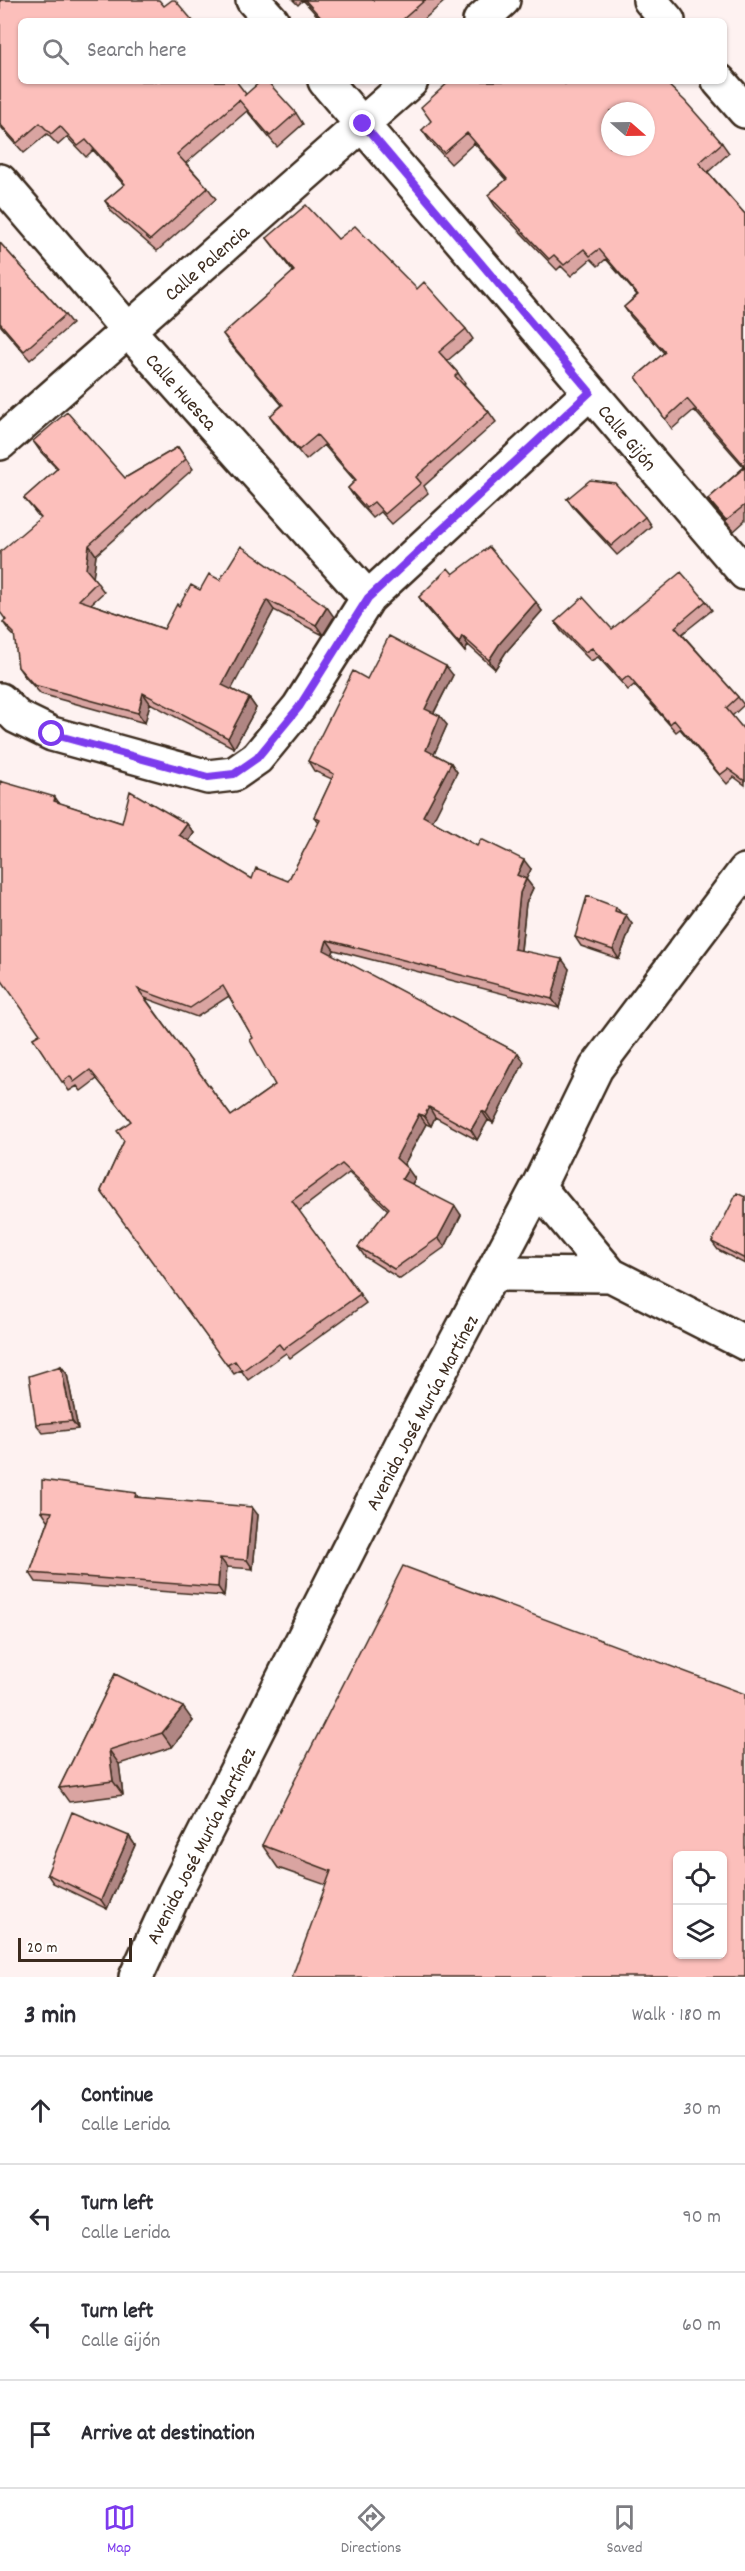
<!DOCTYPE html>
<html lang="en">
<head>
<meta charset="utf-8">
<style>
	body { margin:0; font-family:Dekko,sans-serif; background:#f2f2f3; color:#2b2b33 }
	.controls { position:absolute; right:18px; bottom:18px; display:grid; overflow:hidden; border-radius:9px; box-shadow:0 2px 4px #0004 }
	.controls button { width:54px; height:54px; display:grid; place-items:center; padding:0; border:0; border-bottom:2px solid #e1e1e2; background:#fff; color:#2b2b33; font:30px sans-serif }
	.compass { position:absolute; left:601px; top:102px; width:54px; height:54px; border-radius:50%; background:#fff; box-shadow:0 2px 4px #0004; rotate:110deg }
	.scale { position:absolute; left:18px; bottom:15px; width:114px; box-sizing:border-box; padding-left:6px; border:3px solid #3b2a1e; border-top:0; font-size:16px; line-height:21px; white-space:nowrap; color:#3b2a1e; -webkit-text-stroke:4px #fff; paint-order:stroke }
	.stop { position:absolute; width:18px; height:18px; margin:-14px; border:4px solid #7c3aed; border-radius:50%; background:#fff }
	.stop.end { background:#7c3aed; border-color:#fff; box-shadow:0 2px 6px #0008 }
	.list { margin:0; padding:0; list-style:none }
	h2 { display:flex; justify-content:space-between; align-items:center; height:78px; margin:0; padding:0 24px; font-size:26px }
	h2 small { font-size:20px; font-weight:400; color:#7c7c81 }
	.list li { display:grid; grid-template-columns:39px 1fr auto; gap:18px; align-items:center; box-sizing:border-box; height:108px; padding:0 24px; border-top:2px solid #e1e1e2 }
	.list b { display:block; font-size:22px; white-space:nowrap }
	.list p { margin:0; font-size:20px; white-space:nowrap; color:#7c7c81 }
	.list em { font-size:20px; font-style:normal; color:#7c7c81 }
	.icon { flex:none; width:33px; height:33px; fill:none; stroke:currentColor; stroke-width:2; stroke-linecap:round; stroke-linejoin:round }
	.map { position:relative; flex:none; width:745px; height:1977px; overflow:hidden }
	.search { position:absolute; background:#fff; box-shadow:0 2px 4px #0004; left:18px; right:18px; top:18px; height:66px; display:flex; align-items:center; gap:15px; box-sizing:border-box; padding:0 21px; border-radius:9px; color:#7c7c81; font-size:22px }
	.sheet { height:510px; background:#fff }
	nav { display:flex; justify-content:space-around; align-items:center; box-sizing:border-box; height:84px; border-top:2px solid #e1e1e2; background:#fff; font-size:16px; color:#7c7c81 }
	nav a { display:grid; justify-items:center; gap:3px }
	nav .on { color:#7c3aed }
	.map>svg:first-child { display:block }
</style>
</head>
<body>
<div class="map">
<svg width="745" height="1977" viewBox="0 0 745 1977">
	<rect width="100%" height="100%" fill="#fef2f1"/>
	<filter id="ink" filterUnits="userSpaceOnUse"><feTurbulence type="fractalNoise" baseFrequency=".0167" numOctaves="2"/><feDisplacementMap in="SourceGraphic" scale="12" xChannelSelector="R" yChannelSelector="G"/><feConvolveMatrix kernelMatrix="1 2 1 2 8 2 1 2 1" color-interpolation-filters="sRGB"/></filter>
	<g filter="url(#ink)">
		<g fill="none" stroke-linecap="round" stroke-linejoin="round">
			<defs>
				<path id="minor" d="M253,0L272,21
					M480,21L503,0
					M325,81L745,573
					M0,181L128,330L368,598
					M0,443L411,81
					M0,700L17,717L52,734L208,777L234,774L257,758L299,707L368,598L590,392
					M538,1187L611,1275L745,1343
					M493,1274L611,1275"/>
				<path id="tertiary" d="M650,0L668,21
					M719,81L745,111"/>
				<path id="secondary" d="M136,1977L174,1894L407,1434L538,1187L596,1068L745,871"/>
			</defs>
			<use href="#minor" stroke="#3b2a1e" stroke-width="38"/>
			<use href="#tertiary" stroke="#3b2a1e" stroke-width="38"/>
			<use href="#secondary" stroke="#3b2a1e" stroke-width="38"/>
			<use href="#minor" stroke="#fff" stroke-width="33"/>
			<use href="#tertiary" stroke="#fff" stroke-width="33"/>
			<use href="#secondary" stroke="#fff" stroke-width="33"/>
		</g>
		<path fill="#d9a4a1" stroke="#3b2a1e" stroke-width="1.5" fill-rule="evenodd" d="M0,0L164,6L193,21H21L246,94L296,113L303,124L277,147L247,111L186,163L208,188L216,199L157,251L112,212L105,201L124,185L93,150L86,157L67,137L58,145L47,134L24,153L0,126Z
			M293,0H446L422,21H322L303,0L298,5Z
			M565,84L722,143L729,153L708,172L745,214V521L734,531L715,509L708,499L744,467L694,410L672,429L636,377L664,353L631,317L624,307L637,295L606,259L598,266L591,259L571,276L561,266L557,270L495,206L488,195L506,180L474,143L451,164L429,140L422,130Z
			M267,238L338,239L417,289L466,329L473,339L447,361L458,373L465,383L464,384L489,412L496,422L424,486L428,493L392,524L381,512L373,518L355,498L348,488L355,481L324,445L306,460L277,426L270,416L282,405L230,344L223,334L293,272Z
			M0,243L65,315L72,324L30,360L0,325Z
			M33,441L125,478L178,447L193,469L96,555L93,577L104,592L91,604L164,629L179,606L200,590L220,580L334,617L323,635L274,610L231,689L249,698L256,708L234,748L150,703L145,723L41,694L25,677L18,667L15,637L10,632L3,622L5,620L40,518L24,498L57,469L40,451Z
			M567,499L645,517L651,526L617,555L573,507Z
			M453,574L542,611L506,652L495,669L468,645L465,652L425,606L419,597Z
			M706,601L712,610L682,634L738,697L744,705L732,716L745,731V785L734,777L727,784L680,729L676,732L634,685L628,690L598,657L591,661L561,631L555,622L612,629Z
			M453,675L434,713L447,725L434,754L451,763L457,772L432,821L477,846L531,869L526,879L533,888L526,903L521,951L569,969L559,1008L334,950L332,955L518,1053L524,1062L493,1123L488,1120L477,1140L435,1117L431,1126L426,1124L404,1165L415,1179L412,1184L461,1215L445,1247L400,1279L365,1257L358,1247L388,1210L349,1173L299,1211L366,1303L290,1358L286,1353L248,1380L241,1370L234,1374L101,1191L124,1141L131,1121L97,1079L81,1091L77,1086L69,1091L33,1038L40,1034L55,797L59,803L122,823L187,824L194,833L189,841L252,879L288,881L319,823L314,817L332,779L314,771L308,761L367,679ZM229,996L253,1038L275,1085L231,1116L145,998L197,1017Z
			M616,907L621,913L632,924L619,959L581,946L575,937Z
			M745,1197V1264L718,1250L712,1242Z
			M61,1366L67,1374L78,1429L43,1433L36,1424Z
			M136,1493L138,1497L258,1515L253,1569L227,1567L224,1596L36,1582L30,1573L49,1520H48L42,1511Z
			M115,1674L193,1721L172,1747L119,1764L123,1795L69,1802L59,1788Z
			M745,1694L326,1885L278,1868L262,1845Z
			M129,1836L135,1845L107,1909L53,1883L47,1874Z"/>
		<path fill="#b08683" stroke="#3b2a1e" stroke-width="1.5" d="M89,545L96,555L93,579L86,569Z
			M267,600L274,610L229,694L222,685Z
			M536,602L542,611L506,652L495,669L489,660L500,643Z
			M327,607L334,617L323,635L316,625Z
			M462,636L468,645L465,652L459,643Z
			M446,666L453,675L431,718L425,709Z
			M143,693L150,703L145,723L138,713Z
			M249,698L256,708L234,748L228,738Z
			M440,716L447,725L432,759L426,750Z
			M451,763L457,772L430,826L423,816Z
			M187,824L194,833L186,845L179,835Z
			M524,860L531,869L524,884L517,875Z
			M526,879L533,888L526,903L520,958L514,949L520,893Z
			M626,915L632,924L619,959L613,950Z
			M327,940L334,950L330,960L324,950Z
			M562,959L569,969L559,1008L552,999Z
			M518,1053L524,1062L493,1123L486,1113Z
			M429,1107L435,1117L431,1126L424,1116Z
			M482,1111L488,1120L477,1140L471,1130Z
			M419,1114L426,1124L402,1168L396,1158Z
			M408,1169L415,1179L409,1188L402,1179Z
			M455,1206L461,1215L445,1247L438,1238Z
			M61,1366L67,1374L78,1429L72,1421Z
			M252,1507L258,1515L253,1569L247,1560Z
			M220,1558L227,1567L224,1596L218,1587Z
			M183,1707L193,1721L172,1747L162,1733Z
			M109,1750L119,1764L123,1795L113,1781Z
			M129,1836L135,1845L107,1909L101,1900Z"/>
		<path fill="#fcbfbb" stroke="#3b2a1e" stroke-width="1.5" fill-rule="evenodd" d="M0,0H159L164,6L172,0H175L193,21H21V81H236L246,94L244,96L261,81H267L296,113L270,136L239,100L177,154L208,188L150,240L105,201L125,184L86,140L78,146L60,126L51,134L40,123L17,143L0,124Z
			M305,0H425L401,21H324Z
			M450,81H563L565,84L568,81H664L685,101L722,143L699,163L745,214V466L687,399L665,419L636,377L665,352L624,307L638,295L599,249L590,256L584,249L564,265L554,255L549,259L488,195L507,179L467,133L444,153L422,130L431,121L421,107ZM610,111H646V147H610Z
			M306,205L338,239L355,226L417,289L424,282L466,329L439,352L458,373L455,376L489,412L416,477L421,483L385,514L374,502L366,508L348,488L356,480L317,435L299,450L270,416L283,405L223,334L294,271L267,238Z
			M0,243L65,315L24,351L0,323Z
			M67,412L125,478L178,447L186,459L89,545L86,569L97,582L79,600L164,629L177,604L179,606L191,585L200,590L209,574L220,580L241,546L327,607L316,625L267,600L222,685L249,698L228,738L143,693L138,713L34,685L18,667L14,633L3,622L6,620L0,612V552L41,517L24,498L58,468L33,441Z
			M745,467V505L726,520L708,499Z
			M590,480L615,483L645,517L611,546L567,499Z
			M489,547L536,602L500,643L489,660L462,636L459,643L419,597L448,568L453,574Z
			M681,572L706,601L675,627L738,697L726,708L745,731V781L728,769L720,775L674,720L670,724L628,676L622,681L592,648L585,652L555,622L583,597L612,629Z
			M389,636L446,666L425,709L440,716L426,750L451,763L423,816L477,846L481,839L524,860L517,875L526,879L520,893L514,949L562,959L552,999L327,940L324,950L518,1053L486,1113L482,1111L471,1130L429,1107L424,1116L419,1114L396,1158L408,1169L402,1179L455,1206L438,1238L394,1269L358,1247L389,1208L342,1164L292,1201L360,1294L283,1349L279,1344L242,1371L235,1361L227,1365L101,1191L124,1141L117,1131L131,1121L90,1070L74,1082L70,1076L62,1082L33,1038L40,1034L0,978V781L55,797L54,801L122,823L130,791L187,824L179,835L252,879L256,868L288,881L320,820L314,817L334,774L308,761L353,671L367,679ZM223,986L253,1038L250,1040L275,1085L231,1116L138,989L190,1008Z
			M587,896L616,907L615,911L626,915L613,950L575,937Z
			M737,1193L745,1197V1259L712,1242Z
			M61,1366L72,1421L36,1424L29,1376Z
			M42,1480L136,1493L135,1497L252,1507L247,1560L220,1558L218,1587L30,1573L52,1512L42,1511Z
			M403,1566L745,1694V1977H292L331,1871L262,1845ZM678,1856H723V1954H678Z
			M115,1674L183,1707L162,1733L109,1750L113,1781L59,1788Z
			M72,1812L129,1836L101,1900L47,1874Z"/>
	</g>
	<g fill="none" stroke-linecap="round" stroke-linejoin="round" filter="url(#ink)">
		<path stroke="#7c3aed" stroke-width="8" d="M52,734L208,777L234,774L257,758L299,707L368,598L590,392L363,124"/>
	</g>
	<g text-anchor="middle" stroke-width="5" stroke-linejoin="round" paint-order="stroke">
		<g font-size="20" fill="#3b2a1e" stroke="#fff">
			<text transform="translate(206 262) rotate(-41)" y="7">Calle Palencia</text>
			<text transform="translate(182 391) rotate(48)" y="7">Calle Huesca</text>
			<text transform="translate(628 437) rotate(50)" y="7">Calle Gijón</text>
			<text transform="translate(421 1412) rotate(-62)" y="7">Avenida José Murúa Martínez</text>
			<text transform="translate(200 1845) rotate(-63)" y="7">Avenida José Murúa Martínez</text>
		</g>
	</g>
</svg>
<div class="controls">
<button><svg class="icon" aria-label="locate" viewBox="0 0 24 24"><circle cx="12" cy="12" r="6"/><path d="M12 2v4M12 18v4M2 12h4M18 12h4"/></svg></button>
<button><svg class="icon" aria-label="layers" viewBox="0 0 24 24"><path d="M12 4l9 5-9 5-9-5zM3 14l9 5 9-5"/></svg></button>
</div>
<svg class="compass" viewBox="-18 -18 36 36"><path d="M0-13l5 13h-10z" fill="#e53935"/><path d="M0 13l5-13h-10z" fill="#7c7c81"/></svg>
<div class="scale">20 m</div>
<div class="stop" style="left:52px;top:734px"></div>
<div class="stop end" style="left:363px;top:124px"></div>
<div class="search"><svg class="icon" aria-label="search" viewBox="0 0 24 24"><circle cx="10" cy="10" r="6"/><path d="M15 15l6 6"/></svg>Search here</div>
</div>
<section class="sheet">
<h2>3 min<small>Walk · 180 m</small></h2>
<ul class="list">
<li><svg class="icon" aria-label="ahead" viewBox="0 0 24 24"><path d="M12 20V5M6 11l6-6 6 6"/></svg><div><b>Continue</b><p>Calle Lerida</p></div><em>30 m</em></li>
<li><svg class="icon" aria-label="left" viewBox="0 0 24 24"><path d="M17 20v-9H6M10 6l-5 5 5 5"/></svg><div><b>Turn left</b><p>Calle Lerida</p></div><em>90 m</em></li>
<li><svg class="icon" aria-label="left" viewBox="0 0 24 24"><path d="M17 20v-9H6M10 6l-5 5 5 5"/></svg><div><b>Turn left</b><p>Calle Gijón</p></div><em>60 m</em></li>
<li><svg class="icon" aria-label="arrive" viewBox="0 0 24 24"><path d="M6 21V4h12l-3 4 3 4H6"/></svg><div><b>Arrive at destination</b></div></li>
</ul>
</section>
<nav>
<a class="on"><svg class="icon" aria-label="map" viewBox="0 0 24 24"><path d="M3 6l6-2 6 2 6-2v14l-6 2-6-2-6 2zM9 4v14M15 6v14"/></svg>Map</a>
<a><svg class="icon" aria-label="directions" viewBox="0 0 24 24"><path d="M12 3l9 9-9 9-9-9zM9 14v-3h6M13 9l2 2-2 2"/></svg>Directions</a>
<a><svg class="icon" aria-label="saved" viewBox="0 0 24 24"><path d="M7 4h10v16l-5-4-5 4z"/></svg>Saved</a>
</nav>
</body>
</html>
